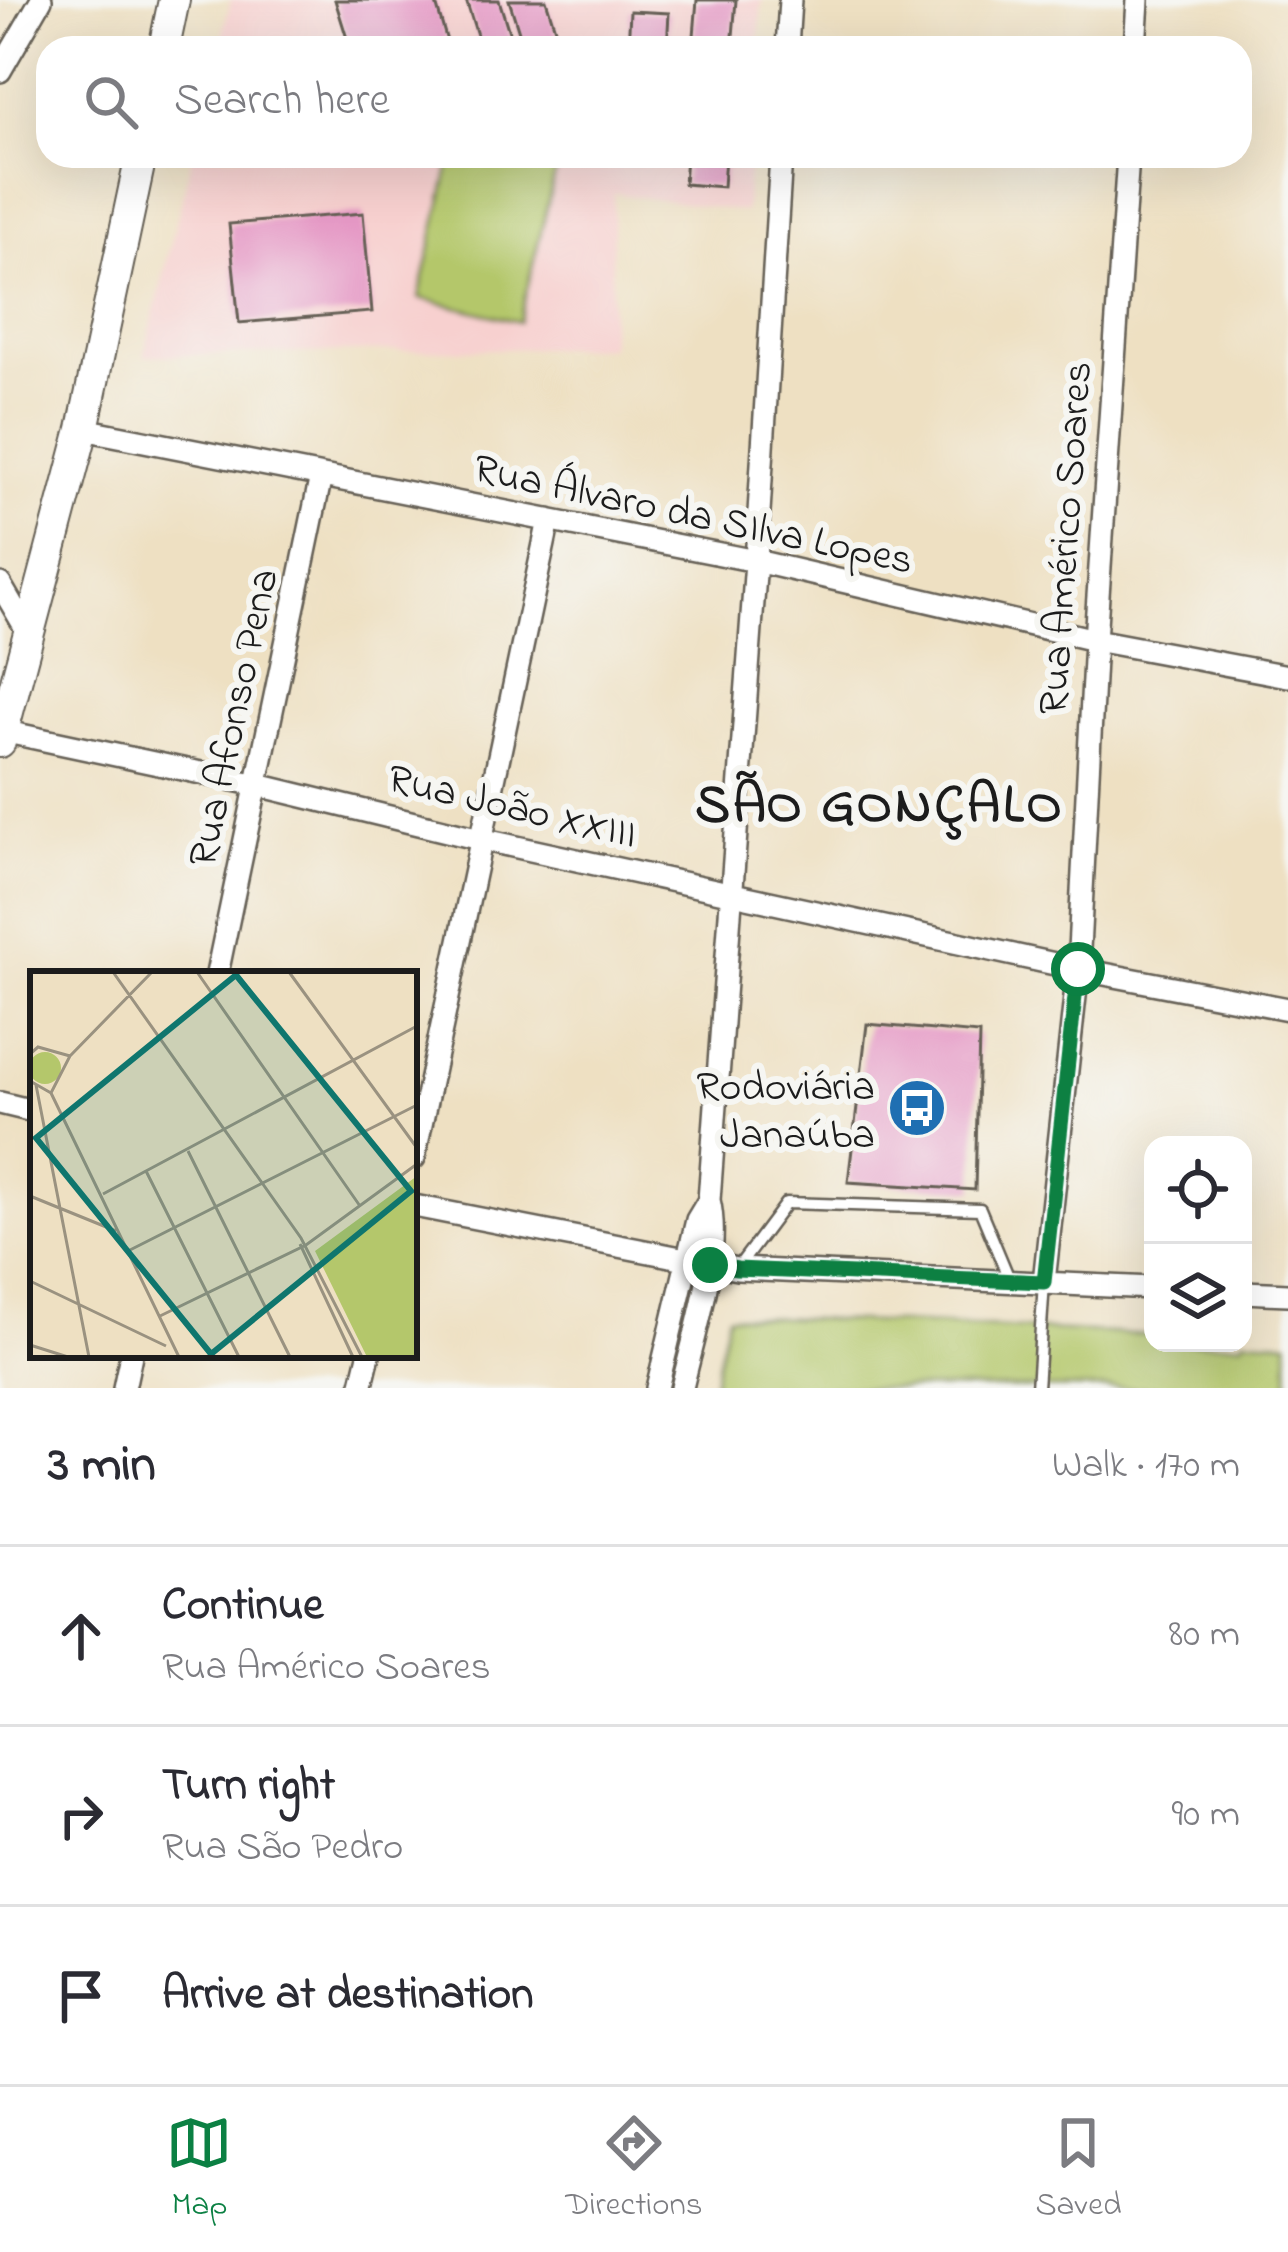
<!DOCTYPE html>
<html lang="en">
<head>
<meta charset="utf-8">
<style>
	body { margin:0; font-family:"Indie Flower",sans-serif; background:#f7f7f7; color:#2b2b33 }
	.controls { position:absolute; right:36px; bottom:36px; display:grid; overflow:hidden; border-radius:24px; box-shadow:0 12px 48px #0002 }
	.controls button { width:108px; height:108px; display:grid; place-items:center; padding:0; border:0; border-bottom:3px solid #e1e1e2; background:#fff; color:#2b2b33; font:60px sans-serif }
	.stop { position:absolute; width:36px; height:36px; margin:-27px; border:9px solid #0b8043; border-radius:50%; background:#fff }
	.stop.end { background:#0b8043; border-color:#fff; box-shadow:0 3px 12px #0008 }
	.list { margin:0; padding:0; list-style:none }
	h2 { display:flex; justify-content:space-between; align-items:center; height:156px; margin:0; padding:0 48px; font-size:51px }
	h2 small { font-size:39px; font-weight:400; color:#7c7c81 }
	.list li { display:grid; grid-template-columns:78px 1fr auto; gap:36px; align-items:center; box-sizing:border-box; height:180px; padding:0 48px; border-top:3px solid #e1e1e2 }
	.list b { display:block; font-size:45px; white-space:nowrap }
	.list p { margin:0; font-size:39px; white-space:nowrap; color:#7c7c81 }
	.list em { font-size:39px; font-style:normal; color:#7c7c81 }
	.icon { flex:none; width:66px; height:66px; fill:none; stroke:currentColor; stroke-width:2; stroke-linecap:round; stroke-linejoin:round }
	.map { position:relative; flex:none; width:1288px; height:1388px; overflow:hidden }
	.search { position:absolute; background:#fff; box-shadow:0 12px 48px #0002; left:36px; right:36px; top:36px; height:132px; display:flex; align-items:center; gap:30px; box-sizing:border-box; padding:0 42px; border-radius:36px; color:#7c7c81; font-size:45px }
	.sheet { height:696px; background:#fff }
	nav { display:flex; justify-content:space-around; align-items:center; box-sizing:border-box; height:168px; border-top:3px solid #e1e1e2; background:#fff; font-size:33px; color:#7c7c81 }
	nav a { display:grid; justify-items:center; gap:6px }
	nav .on { color:#0b8043 }
	.map>svg:first-child { display:block }
</style>
</head>
<body>
<div class="map">
<svg width="1288" height="1388" viewBox="0 0 1288 1388">
	<rect width="100%" height="100%" fill="#f6f6f2"/>
	<filter id="ink" filterUnits="userSpaceOnUse"><feTurbulence type="fractalNoise" baseFrequency=".00833" numOctaves="2"/><feDisplacementMap in="SourceGraphic" scale="24" xChannelSelector="R" yChannelSelector="G"/><feConvolveMatrix kernelMatrix="1 2 1 2 8 2 1 2 1" color-interpolation-filters="sRGB"/></filter>
	<filter id="wash" filterUnits="userSpaceOnUse"><feTurbulence type="fractalNoise" baseFrequency=".004" numOctaves="4" result="noise"/><feDisplacementMap in="SourceGraphic" scale="48" xChannelSelector="R" yChannelSelector="G"/><feGaussianBlur stdDeviation="2.7" result="paint"/><feColorMatrix in="noise" values="0 0 0 0 0 0 0 0 0 0 0 0 0 0 0 0 0 1.4 0 .05"/><feComposite in="paint" operator="in"/></filter>
	<g filter="url(#wash)">
		<rect width="100%" height="100%" fill="#eee0c2"/>
		<path fill="#f7d0cf" d="M231,0H762L758,48H219Z
			M192,156H750L745,212L614,193L610,347L144,356Z"/>
		<path fill="#b4c76b" stroke="#687244" stroke-width="3" d="M452,156L559,157L519,322L419,298Z
			M728,1315L1153,1335V1343H1243V1339L1288,1341V1388H712Z"/>
		<g id="blocks">
			<path fill="#e598c5" d="M335,0H435L449,48H350Z
				M466,0H499L514,48H481Z
				M509,0H546L561,48H524Z
				M697,0H736L732,48H693Z
				M630,11L669,13L667,48H628Z
				M686,156H725L723,187L684,184Z
				M363,213L372,312L239,323L229,224Z
				M867,1024L979,1034L975,1190L848,1182Z"/>
		</g>
	</g>
	<g filter="url(#ink)">
		<use href="#blocks" fill-opacity="0" stroke="#666156" stroke-width="3"/>
		<g fill="none" stroke-linecap="round" stroke-linejoin="round">
			<defs>
				<path id="service" d="M739,1266L786,1203L980,1209L1010,1281
					M1037,1388L1044,1282"/>
				<path id="minor" d="M787,48L790,0
					M1135,48L1138,0
					M0,71L41,0
					M83,429L756,561L1095,640L1288,676
					M0,584L28,632
					M2,731L258,785L480,839L1078,969L1288,1009
					M217,974L321,476
					M0,1103L33,1111
					M414,1158L549,520
					M414,1206L737,1269L1153,1288
					M1044,1282L1078,969L1095,640L1128,156
					M1243,1292L1288,1294
					M124,1388L131,1355
					M361,1388L369,1355
					M657,1388L697,1220L709,1200
					M682,1388C694,1334 722,1253 709,1200L756,561L781,156"/>
				<path id="secondary" d="M164,48L174,0
					M0,742L83,429L141,156"/>
			</defs>
			<use href="#service" stroke="#666156" stroke-width="15"/>
			<use href="#minor" stroke="#666156" stroke-width="26"/>
			<use href="#secondary" stroke="#666156" stroke-width="34"/>
			<use href="#service" stroke="#fff" stroke-width="10"/>
			<use href="#minor" stroke="#fff" stroke-width="21"/>
			<use href="#secondary" stroke="#fff" stroke-width="30"/>
		</g>
	</g>
	<g fill="none" stroke-linecap="round" stroke-linejoin="round" filter="url(#ink)">
		<path stroke="#0b8043" stroke-width="15" d="M710,1265L737,1269L1044,1282L1078,969"/>
	</g>
	<defs>
		<symbol id="bus-disc" viewBox="-11 -11 22 22"><circle r="9.5" fill="#1f6fb2" stroke="#f6f6f2"/><path d="M-5-6H5V4H4V6H2V4H-2V6H-4V4H-5ZM-3.5-4V0h7V-4ZM-3.5 1.2v1.5H-2V1.2ZM2 1.2v1.5H3.5V1.2Z" fill="#fff"/></symbol>
	</defs>
	<g fill-rule="evenodd">
		<use href="#bus-disc" x="884" y="1075" width="66" height="66"/>
	</g>
	<g text-anchor="middle" stroke-width="12" stroke-linejoin="round" paint-order="stroke">
		<g font-size="42" fill="#1c1c1c" stroke="#f6f6f2">
			<text transform="translate(694 512) rotate(12)" y="15">Rua Álvaro da SIlva Lopes</text>
			<text transform="translate(1063 538) rotate(-86)" y="15">Rua Américo Soares</text>
			<text transform="translate(231 717) rotate(-78)" y="15">Rua Afonso Pena</text>
			<text transform="translate(513 804) rotate(13)" y="15">Rua João XXIII</text>
		</g>
		<g font-size="42" fill="#1c1c1c" stroke="#f6f6f2" text-anchor="end">
			<text x="875" y="1099">Rodoviária<tspan x="875" dy="48">Janaúba</tspan></text>
		</g>
		<g font-size="54" font-weight="bold" letter-spacing="3" fill="#1c1c1c" stroke="#f6f6f2">
			<text x="880" y="821">SÃO GONÇALO</text>
		</g>
	</g>
	<g transform="translate(30 971)">
		<rect width="387" height="387" fill="#eee0c2"/>
		<path d="M-1 97a16 16 0 1 1 32 0a16 16 0 1 1-32 0ZM387,205V386H337L285,280Z" fill="#b4c76b"/>
		<path fill="none" stroke="#9a9280" stroke-width="3" d="M83,1L271,267L332,386M167,1L330,235M259,1L387,177M0,83L8,76L40,85L21,122L0,110M40,85L122,1M6,114L59,386M21,122L149,386M158,180L260,386M116,200L209,386M73,223L387,55M0,225L86,260M270,273L323,386M98,280L387,134M0,310L136,375M130,345L276,274L387,193M0,374L38,386"/>
		<path fill="#0f766e" fill-opacity="0.15" stroke="#0f766e" stroke-width="6" d="M206,4L381,220L181,383L6,167Z"/>
		<rect width="387" height="387" fill="none" stroke="#1c1c1c" stroke-width="6"/>
	</g>
</svg>
<div class="controls">
<button><svg class="icon" aria-label="locate" viewBox="0 0 24 24"><circle cx="12" cy="12" r="6"/><path d="M12 2v4M12 18v4M2 12h4M18 12h4"/></svg></button>
<button><svg class="icon" aria-label="layers" viewBox="0 0 24 24"><path d="M12 4l9 5-9 5-9-5zM3 14l9 5 9-5"/></svg></button>
</div>
<div class="stop" style="left:1078px;top:969px"></div>
<div class="stop end" style="left:710px;top:1265px"></div>
<div class="search"><svg class="icon" aria-label="search" viewBox="0 0 24 24"><circle cx="10" cy="10" r="6"/><path d="M15 15l6 6"/></svg>Search here</div>
</div>
<section class="sheet">
<h2>3 min<small>Walk · 170 m</small></h2>
<ul class="list">
<li><svg class="icon" aria-label="ahead" viewBox="0 0 24 24"><path d="M12 20V5M6 11l6-6 6 6"/></svg><div><b>Continue</b><p>Rua Américo Soares</p></div><em>80 m</em></li>
<li><svg class="icon" aria-label="right" viewBox="0 0 24 24"><path d="M7 20v-9h11M14 6l5 5-5 5"/></svg><div><b>Turn right</b><p>Rua São Pedro</p></div><em>90 m</em></li>
<li><svg class="icon" aria-label="arrive" viewBox="0 0 24 24"><path d="M6 21V4h12l-3 4 3 4H6"/></svg><div><b>Arrive at destination</b></div></li>
</ul>
</section>
<nav>
<a class="on"><svg class="icon" aria-label="map" viewBox="0 0 24 24"><path d="M3 6l6-2 6 2 6-2v14l-6 2-6-2-6 2zM9 4v14M15 6v14"/></svg>Map</a>
<a><svg class="icon" aria-label="directions" viewBox="0 0 24 24"><path d="M12 3l9 9-9 9-9-9zM9 14v-3h6M13 9l2 2-2 2"/></svg>Directions</a>
<a><svg class="icon" aria-label="saved" viewBox="0 0 24 24"><path d="M7 4h10v16l-5-4-5 4z"/></svg>Saved</a>
</nav>
</body>
</html>
